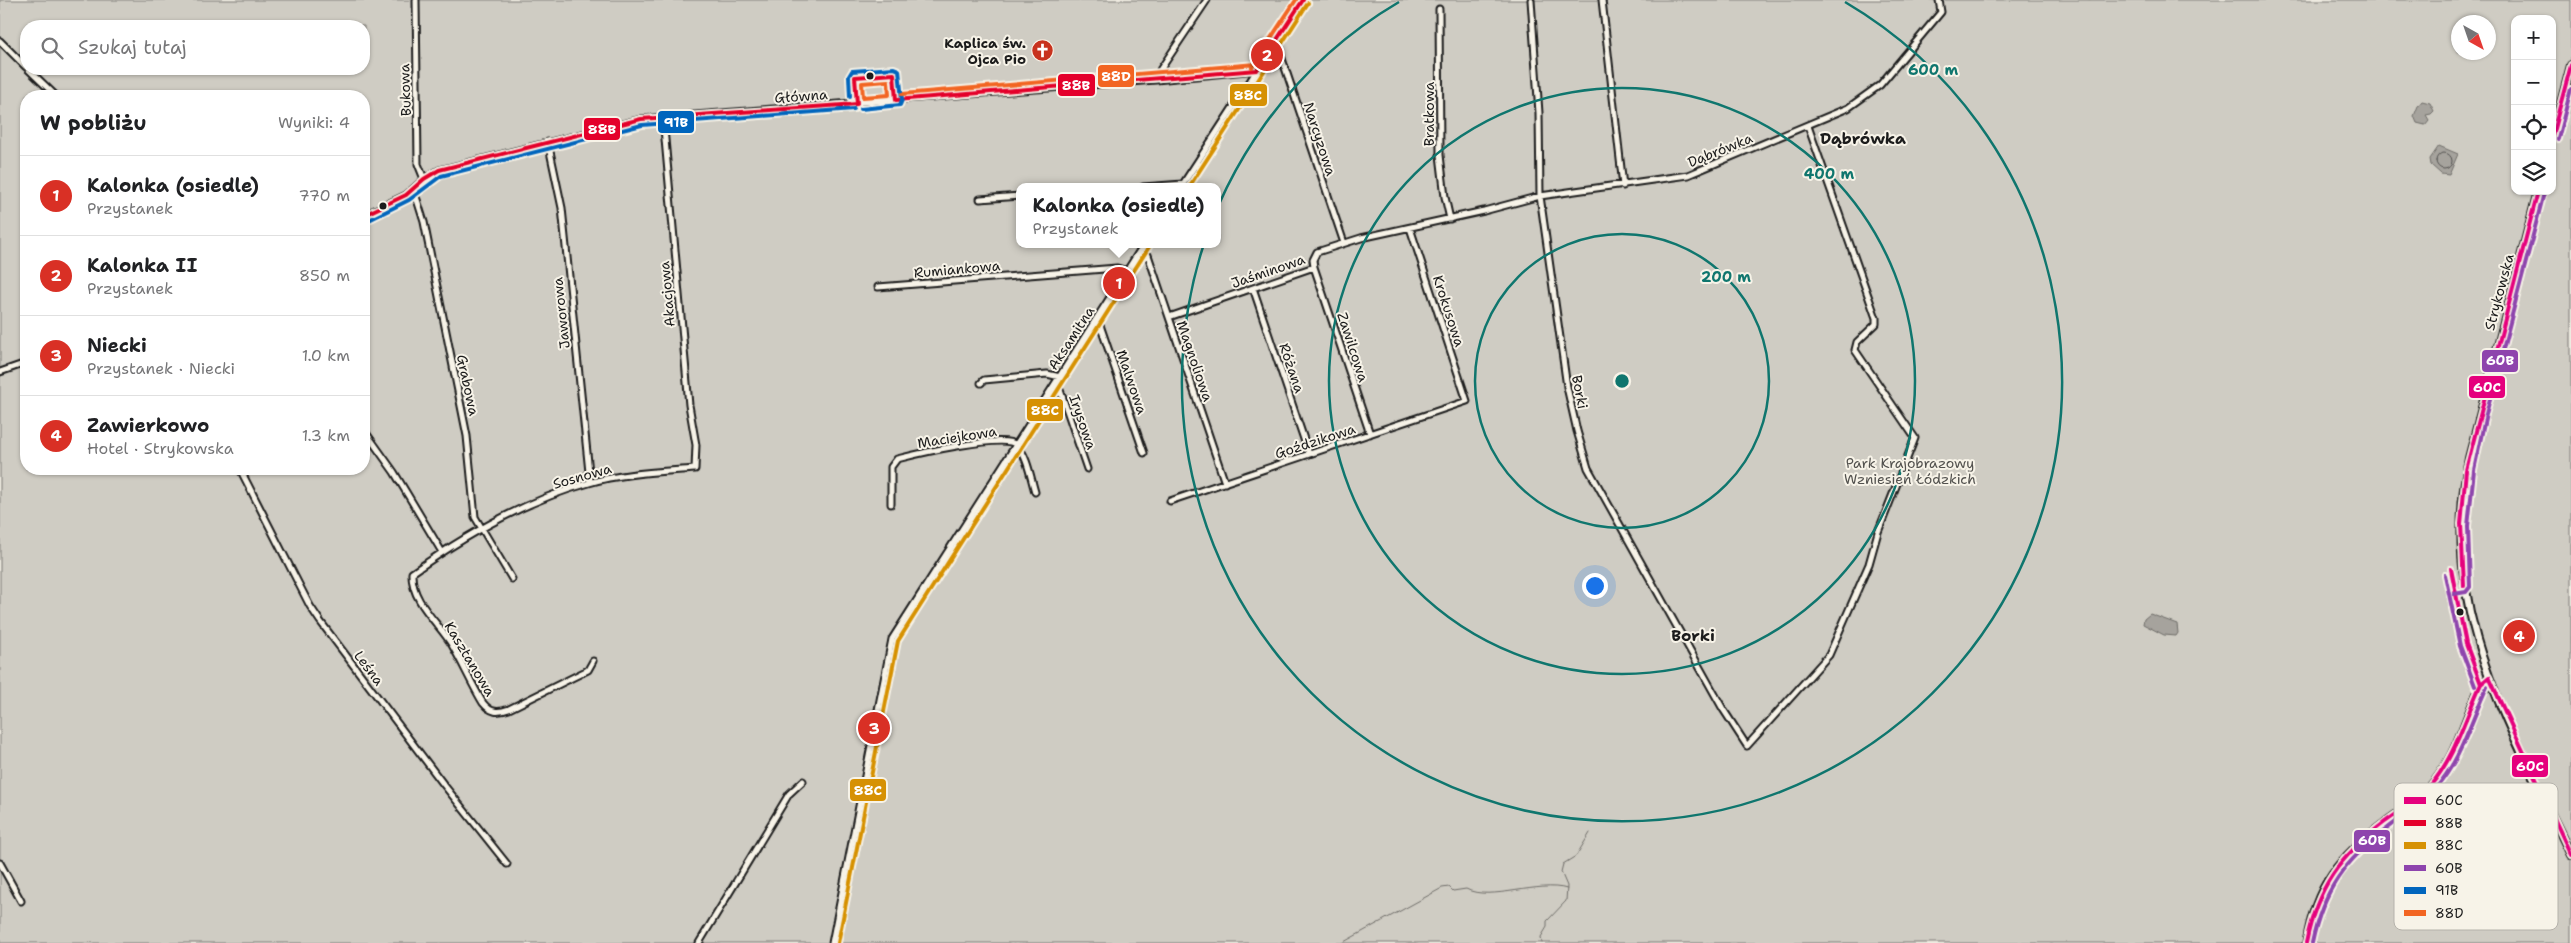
<!DOCTYPE html>
<html lang="pl">
<head>
<meta charset="utf-8">
<style>
	body { margin:0; font-family:"Shantell Sans",sans-serif; background:#f6f6f6; color:#202124 }
	.controls { position:absolute; right:15px; top:15px; display:grid; overflow:hidden; border-radius:10px; box-shadow:0 1px 4px #0004 }
	.controls button { width:45px; height:45px; display:grid; place-items:center; padding:0; border:0; border-bottom:1px solid #e0e0e0; background:#fff; color:#202124; font:25px sans-serif }
	.compass { position:absolute; left:2451px; top:15px; width:45px; height:45px; border-radius:50%; background:#fff; box-shadow:0 1px 4px #0004; rotate:140deg }
	.you { position:absolute; left:1594px; top:585px; width:18px; height:18px; margin:-12px; border:4px solid #fff; border-radius:50%; background:#1a73e8; box-shadow:0 0 0 8px #1a73e833 }
	.badge { display:grid; place-items:center; width:32px; height:32px; border-radius:50%; background:#d93025; color:#fff; font-size:16px; font-weight:700 }
	.pin { position:absolute; translate:-50% -50%; border:2px solid #fff; box-shadow:0 1px 5px #0006 }
	.popup { position:absolute; left:1016px; top:183px; width:205px; height:65px; box-sizing:border-box; display:grid; place-content:center; border-radius:10px; background:#fff; filter:drop-shadow(0 1px 4px #0005); font-size:16px; white-space:nowrap; color:#757577 }
	.popup b { font-size:19px; color:#202124 }
	.popup::after { content:''; position:absolute; left:50%; top:100%; margin-left:-10px; border:10px solid transparent; border-top-color:#fff }
	.list { margin:0; padding:0; list-style:none }
	h2 { display:flex; justify-content:space-between; align-items:center; height:65px; margin:0; padding:0 20px; font-size:21px }
	h2 small { font-size:16px; font-weight:400; color:#757577 }
	.list li { display:grid; grid-template-columns:32px 1fr auto; gap:15px; align-items:center; box-sizing:border-box; height:80px; padding:0 20px; border-top:1px solid #e0e0e0 }
	.list b { display:block; font-size:19px; white-space:nowrap }
	.list p { margin:0; font-size:16px; white-space:nowrap; color:#757577 }
	.list em { font-size:16px; font-style:normal; color:#757577 }
	.icon { flex:none; width:28px; height:28px; fill:none; stroke:currentColor; stroke-width:2; stroke-linecap:round; stroke-linejoin:round }
	.map { position:relative; flex:none; width:2571px; height:943px; overflow:hidden }
	.search { position:absolute; background:#fff; box-shadow:0 1px 4px #0004; left:20px; top:20px; width:350px; height:55px; display:flex; align-items:center; gap:12px; box-sizing:border-box; padding:0 18px; border-radius:20px; color:#757577; font-size:19px }
	.panel { position:absolute; background:#fff; box-shadow:0 1px 4px #0004; left:20px; top:90px; width:350px; height:385px; border-radius:20px }
	.map>svg:first-child { display:block }
</style>
</head>
<body>
<div class="map">
<svg width="2571" height="943" viewBox="0 0 2571 943">
	<rect width="100%" height="100%" fill="#eeeae0"/>
	<filter id="ink" filterUnits="userSpaceOnUse"><feTurbulence type="fractalNoise" baseFrequency=".02" numOctaves="2"/><feDisplacementMap in="SourceGraphic" scale="10" xChannelSelector="R" yChannelSelector="G"/><feConvolveMatrix kernelMatrix="1 2 1 2 8 2 1 2 1" color-interpolation-filters="sRGB"/></filter>
	<g filter="url(#ink)">
		<path fill="#cfccc3" stroke="#767470" fill-rule="evenodd" d="M0,0H2571V943H0ZM2515,19H2552V191H2515ZM2458,22H2488V52H2458ZM26,26H364V69H26ZM26,96H364V469H26ZM1020,187H1218V244H1020Z"/>
		<path fill="#a6a39d" stroke="#6f6d69" d="M2422,101L2430,103L2434,111L2431,114L2426,115L2429,120L2425,125L2417,123L2414,116L2418,106Z
			M2439,146L2458,154L2449,175L2441,174L2431,165L2430,159Z
			M2150,614L2177,624L2178,633L2176,636L2164,635L2143,624L2144,619Z"/>
		<g fill="none" stroke-linecap="round" stroke-linejoin="round">
			<path stroke="#535250" stroke-width="1" d="M2436 161a8 8 0 1 1 16 0a8 8 0 1 1-16 0Z"/>
			<path stroke="#6f6d69" stroke-width="1" d="M1342,943L1442,888L1449,887L1453,891L1466,889C1490,902 1539,880 1567,889
				M1542,943L1541,937L1547,927V921L1566,901L1567,886L1561,872L1563,864L1576,856L1590,833"/>
			<defs>
				<path id="minor" d="M416,0L418,164L424,179
					M1531,0L1539,113L1540,196L1567,387L1577,431L1588,468L1723,709L1747,746L1829,655L1869,564L1878,532L1915,438L1855,350L1857,342L1876,324V318L1808,126
					M1602,0L1623,186
					M1439,9L1440,155L1445,197L1450,219
					M0,41L26,67
					M1276,41L1344,243
					M28,69L56,96
					M1156,80L1160,70L1207,0
					M548,142L562,208L590,482
					M1143,187L1183,184
					M1181,187L1303,0
					M414,190L424,222L467,436L475,517L512,579
					M980,199L1020,196
					M364,215L406,195L424,179L439,170L641,119L1156,80L1257,70
					M1143,247L1148,255L1225,483
					M878,287L1117,268L1127,271
					M1253,288L1309,454
					M1169,317L1314,267
					M1096,319L1100,325L1144,453
					M0,372L26,363
					M981,383L984,380L1047,374L1060,377
					M1055,384L1060,390L1087,469
					M364,430L394,472L442,552
					M1370,434L1314,267L1313,260L1317,252L1361,238L1484,211L1540,196L1688,175L1848,108L1880,85L1941,12L1939,0
					M240,469L310,606L320,621L444,785L507,864
					M1170,501L1467,401L1410,228
					M891,504V467L897,459C917,454 1004,433 1017,445C1027,455 1031,479 1035,492
					M593,661L588,670L509,709C498,713 491,713 483,703C472,685 463,664 452,645C439,623 411,602 412,573C464,536 527,500 589,483C623,473 660,472 695,469L696,445L689,405L663,117
					M0,863L21,901
					M699,943L789,794L803,781
					M832,943L892,639L1144,244
					M2306,943C2315,886 2339,856 2385,822C2400,811 2417,800 2430,786C2456,757 2464,718 2481,684L2489,677"/>
				<path id="major" d="M2552,137L2571,65
					M2538,191L2469,458C2437,611 2509,723 2571,855"/>
			</defs>
			<use href="#minor" stroke="#1c1c1c" stroke-width="9"/>
			<use href="#major" stroke="#1c1c1c" stroke-width="10"/>
			<use href="#minor" stroke="#f7f3e8" stroke-width="5"/>
			<use href="#major" stroke="#f7f3e8" stroke-width="6"/>
			<defs>
				<path id="bus-1" d="M2552,136L2571,65
					M2451,569L2466,644L2481,684
					M2464,586L2461,524L2466,470L2538,191
					M2489,677L2571,855
					M2306,943C2317,887 2340,856 2385,822C2400,811 2417,800 2430,786C2455,757 2465,718 2481,684L2489,677"/>
				<path id="bus-2" d="M1257,70L1303,0
					M896,100L1257,70
					M857,104L855,77L894,74L896,100
					M364,215L406,195L424,179L439,170L641,119L857,104"/>
				<path id="bus-3" d="M1189,187L1308,3
					M838,943L898,641L1149,247"/>
				<path id="bus-4" d="M2558,139L2571,89
					M2445,575L2460,646L2475,686
					M2454,594L2466,592L2470,587L2468,526L2474,470L2486,414L2544,193
					M2312,943C2323,890 2345,860 2388,828C2404,815 2422,805 2435,789C2461,760 2471,721 2487,687"/>
				<path id="bus-5" d="M850,97L849,76L852,71L894,68L899,70L902,100L900,105L861,109
					M367,221L409,200L441,176L642,125L854,109"/>
				<path id="bus-6" d="M1252,67L1296,0
					M888,81L889,95L863,97L862,83Z
					M902,94L1256,64"/>
			</defs>
			<use href="#bus-1" stroke="#f7f3e8" stroke-width="8"/>
			<use href="#bus-2" stroke="#f7f3e8" stroke-width="8"/>
			<use href="#bus-3" stroke="#f7f3e8" stroke-width="8"/>
			<use href="#bus-4" stroke="#f7f3e8" stroke-width="8"/>
			<use href="#bus-5" stroke="#f7f3e8" stroke-width="8"/>
			<use href="#bus-6" stroke="#f7f3e8" stroke-width="8"/>
			<use href="#bus-1" stroke="#e5007d" stroke-width="4"/>
			<use href="#bus-2" stroke="#e4002b" stroke-width="4"/>
			<use href="#bus-3" stroke="#d69104" stroke-width="4"/>
			<use href="#bus-4" stroke="#8e44ad" stroke-width="4"/>
			<use href="#bus-5" stroke="#0065bd" stroke-width="4"/>
			<use href="#bus-6" stroke="#f26522" stroke-width="4"/>
		</g>
	</g>
	<g fill="none" stroke="#0f766e" stroke-width="2.5">
		<circle cx="1622" cy="381" r="147"/>
		<circle cx="1622" cy="381" r="293"/>
		<path d="M1845 2A440 440 0 1 1 1399 2"/>
	</g>
	<defs>
		<symbol id="church-disc" viewBox="-11 -11 22 22"><circle r="9.5" fill="#c8321e" stroke="#f7f3e8"/><path d="M-1.2-6h2.4v3.5h3.3v2.4h-3.3V6h-2.4V-.1h-3.3v-2.4h3.3Z" fill="#fff"/></symbol>
	</defs>
	<g fill-rule="evenodd">
		<use href="#church-disc" x="1030" y="38" width="25" height="25"/>
	</g>
	<g fill="#1c1c1c" stroke="#f7f3e8" stroke-width="2">
		<circle cx="870" cy="76" r="4.5"/>
		<circle cx="383" cy="206" r="4.5"/>
		<circle cx="2460" cy="612" r="4.5"/>
	</g>
	<g text-anchor="middle" stroke-width="4" stroke-linejoin="round" paint-order="stroke">
		<g font-size="14" font-weight="bold" fill="#1c1c1c" stroke="#f7f3e8" text-anchor="end">
			<text x="1026" y="48">Kaplica św.<tspan x="1026" dy="16">Ojca Pio</tspan></text>
		</g>
		<g font-size="14" fill="#1c1c1c" stroke="#f7f3e8">
			<text transform="translate(405 90) rotate(-92)" y="5">Bukowa</text>
			<text transform="translate(801 96) rotate(-4)" y="5">Główna</text>
			<text transform="translate(1429 114) rotate(-90)" y="5">Bratkowa</text>
			<text transform="translate(1320 139) rotate(72)" y="5">Narcyzowa</text>
			<text transform="translate(1720 150) rotate(-22)" y="5">Dąbrówka</text>
			<text transform="translate(957 269) rotate(-5)" y="5">Rumiankowa</text>
			<text transform="translate(1268 271) rotate(-19)" y="5">Jaśminowa</text>
			<text transform="translate(2499 292) rotate(-75)" y="5">Strykowska</text>
			<text transform="translate(667 294) rotate(-95)" y="5">Akacjowa</text>
			<text transform="translate(1449 311) rotate(72)" y="5">Krokusowa</text>
			<text transform="translate(561 313) rotate(-96)" y="5">Jaworowa</text>
			<text transform="translate(1071 338) rotate(-57)" y="5">Aksamitna</text>
			<text transform="translate(1353 347) rotate(72)" y="5">Zawilcowa</text>
			<text transform="translate(1195 361) rotate(71)" y="5">Magnoliowa</text>
			<text transform="translate(1292 368) rotate(71)" y="5">Różana</text>
			<text transform="translate(1132 382) rotate(71)" y="5">Malwowa</text>
			<text transform="translate(468 385) rotate(78)" y="5">Grabowa</text>
			<text transform="translate(1580 392) rotate(79)" y="5">Borki</text>
			<text transform="translate(1083 422) rotate(71)" y="5">Irysowa</text>
			<text transform="translate(957 437) rotate(-9)" y="5">Maciejkowa</text>
			<text transform="translate(1315 441) rotate(-18)" y="5">Goździkowa</text>
			<text transform="translate(582 476) rotate(-16)" y="5">Sosnowa</text>
			<text transform="translate(470 659) rotate(59)" y="5">Kasztanowa</text>
			<text transform="translate(369 668) rotate(53)" y="5">Leśna</text>
		</g>
		<g font-size="14" fill="#52514e" stroke="#f7f3e8">
			<text x="1910" y="468">Park Krajobrazowy<tspan x="1910" dy="16">Wzniesień Łódzkich</tspan></text>
		</g>
		<g font-size="16" font-weight="bold" fill="#1c1c1c" stroke="#f7f3e8">
			<text x="1863" y="144">Dąbrówka</text>
			<text x="1693" y="641">Borki</text>
		</g>
	</g>
	<rect x="2394" y="783" width="164" height="147" rx="8" fill="#f7f3e8" stroke="#b5b2ab" stroke-width="1"/>
	<rect x="2404" y="797" width="22" height="7" fill="#e5007d"/>
	<rect x="2404" y="820" width="22" height="6" fill="#e4002b"/>
	<rect x="2404" y="842" width="22" height="7" fill="#d69104"/>
	<rect x="2404" y="865" width="22" height="6" fill="#8e44ad"/>
	<rect x="2404" y="887" width="22" height="7" fill="#0065bd"/>
	<rect x="2404" y="910" width="22" height="6" fill="#f26522"/>
	<g font-size="14" fill="#1c1c1c">
		<text x="2435" y="805">60C</text>
		<text x="2435" y="828">88B</text>
		<text x="2435" y="850">88C</text>
		<text x="2435" y="873">60B</text>
		<text x="2435" y="895">91B</text>
		<text x="2435" y="918">88D</text>
	</g>
	<circle cx="1622" cy="381" r="8" fill="#0f766e" stroke="#f7f3e8" stroke-width="2.5"/>
	<g font-size="15" text-anchor="middle" font-weight="bold" fill="#0f766e" stroke="#f7f3e8" stroke-width="4" stroke-linejoin="round" paint-order="stroke">
		<text x="1933" y="75">600 m</text>
		<text x="1829" y="179">400 m</text>
		<text x="1726" y="282">200 m</text>
	</g>
	<g stroke="#f7f3e8" stroke-width="2">
		<rect x="1097" y="64" width="38" height="24" rx="5" fill="#f26522"/>
		<rect x="1057" y="73" width="39" height="24" rx="5" fill="#e4002b"/>
		<rect x="1229" y="83" width="39" height="24" rx="5" fill="#d69104"/>
		<rect x="657" y="110" width="38" height="24" rx="5" fill="#0065bd"/>
		<rect x="583" y="117" width="38" height="24" rx="5" fill="#e4002b"/>
		<rect x="2481" y="349" width="38" height="24" rx="5" fill="#8e44ad"/>
		<rect x="2468" y="375" width="38" height="24" rx="5" fill="#e5007d"/>
		<rect x="1026" y="398" width="38" height="24" rx="5" fill="#d69104"/>
		<rect x="2511" y="754" width="38" height="24" rx="5" fill="#e5007d"/>
		<rect x="849" y="778" width="38" height="24" rx="5" fill="#d69104"/>
		<rect x="2353" y="829" width="38" height="24" rx="5" fill="#8e44ad"/>
	</g>
	<g font-size="14" text-anchor="middle" font-weight="bold" fill="#fff">
		<text x="1116" y="81">88D</text>
		<text x="1076" y="90">88B</text>
		<text x="1248" y="100">88C</text>
		<text x="676" y="127">91B</text>
		<text x="602" y="134">88B</text>
		<text x="2500" y="365">60B</text>
		<text x="2487" y="392">60C</text>
		<text x="1045" y="415">88C</text>
		<text x="2530" y="771">60C</text>
		<text x="868" y="795">88C</text>
		<text x="2372" y="845">60B</text>
	</g>
</svg>
<div class="controls">
<button>+</button>
<button>−</button>
<button><svg class="icon" aria-label="locate" viewBox="0 0 24 24"><circle cx="12" cy="12" r="6"/><path d="M12 2v4M12 18v4M2 12h4M18 12h4"/></svg></button>
<button><svg class="icon" aria-label="layers" viewBox="0 0 24 24"><path d="M12 4l9 5-9 5-9-5zM3 14l9 5 9-5"/></svg></button>
</div>
<svg class="compass" viewBox="-18 -18 36 36"><path d="M0-13l5 13h-10z" fill="#e53935"/><path d="M0 13l5-13h-10z" fill="#757577"/></svg>
<div class="you"></div>
<div class="pin badge" style="left:1119px;top:283px">1</div>
<div class="popup"><b>Kalonka (osiedle)</b>Przystanek</div>
<div class="pin badge" style="left:1267px;top:55px">2</div>
<div class="pin badge" style="left:874px;top:728px">3</div>
<div class="pin badge" style="left:2519px;top:636px">4</div>
<div class="search"><svg class="icon" aria-label="search" viewBox="0 0 24 24"><circle cx="10" cy="10" r="6"/><path d="M15 15l6 6"/></svg>Szukaj tutaj</div>
<section class="panel">
<h2>W pobliżu<small>Wyniki: 4</small></h2>
<ul class="list">
<li><span class="badge">1</span><div><b>Kalonka (osiedle)</b><p>Przystanek</p></div><em>770 m</em></li>
<li><span class="badge">2</span><div><b>Kalonka II</b><p>Przystanek</p></div><em>850 m</em></li>
<li><span class="badge">3</span><div><b>Niecki</b><p>Przystanek · Niecki</p></div><em>1.0 km</em></li>
<li><span class="badge">4</span><div><b>Zawierkowo</b><p>Hotel · Strykowska</p></div><em>1.3 km</em></li>
</ul>
</section>
</div>
</body>
</html>
